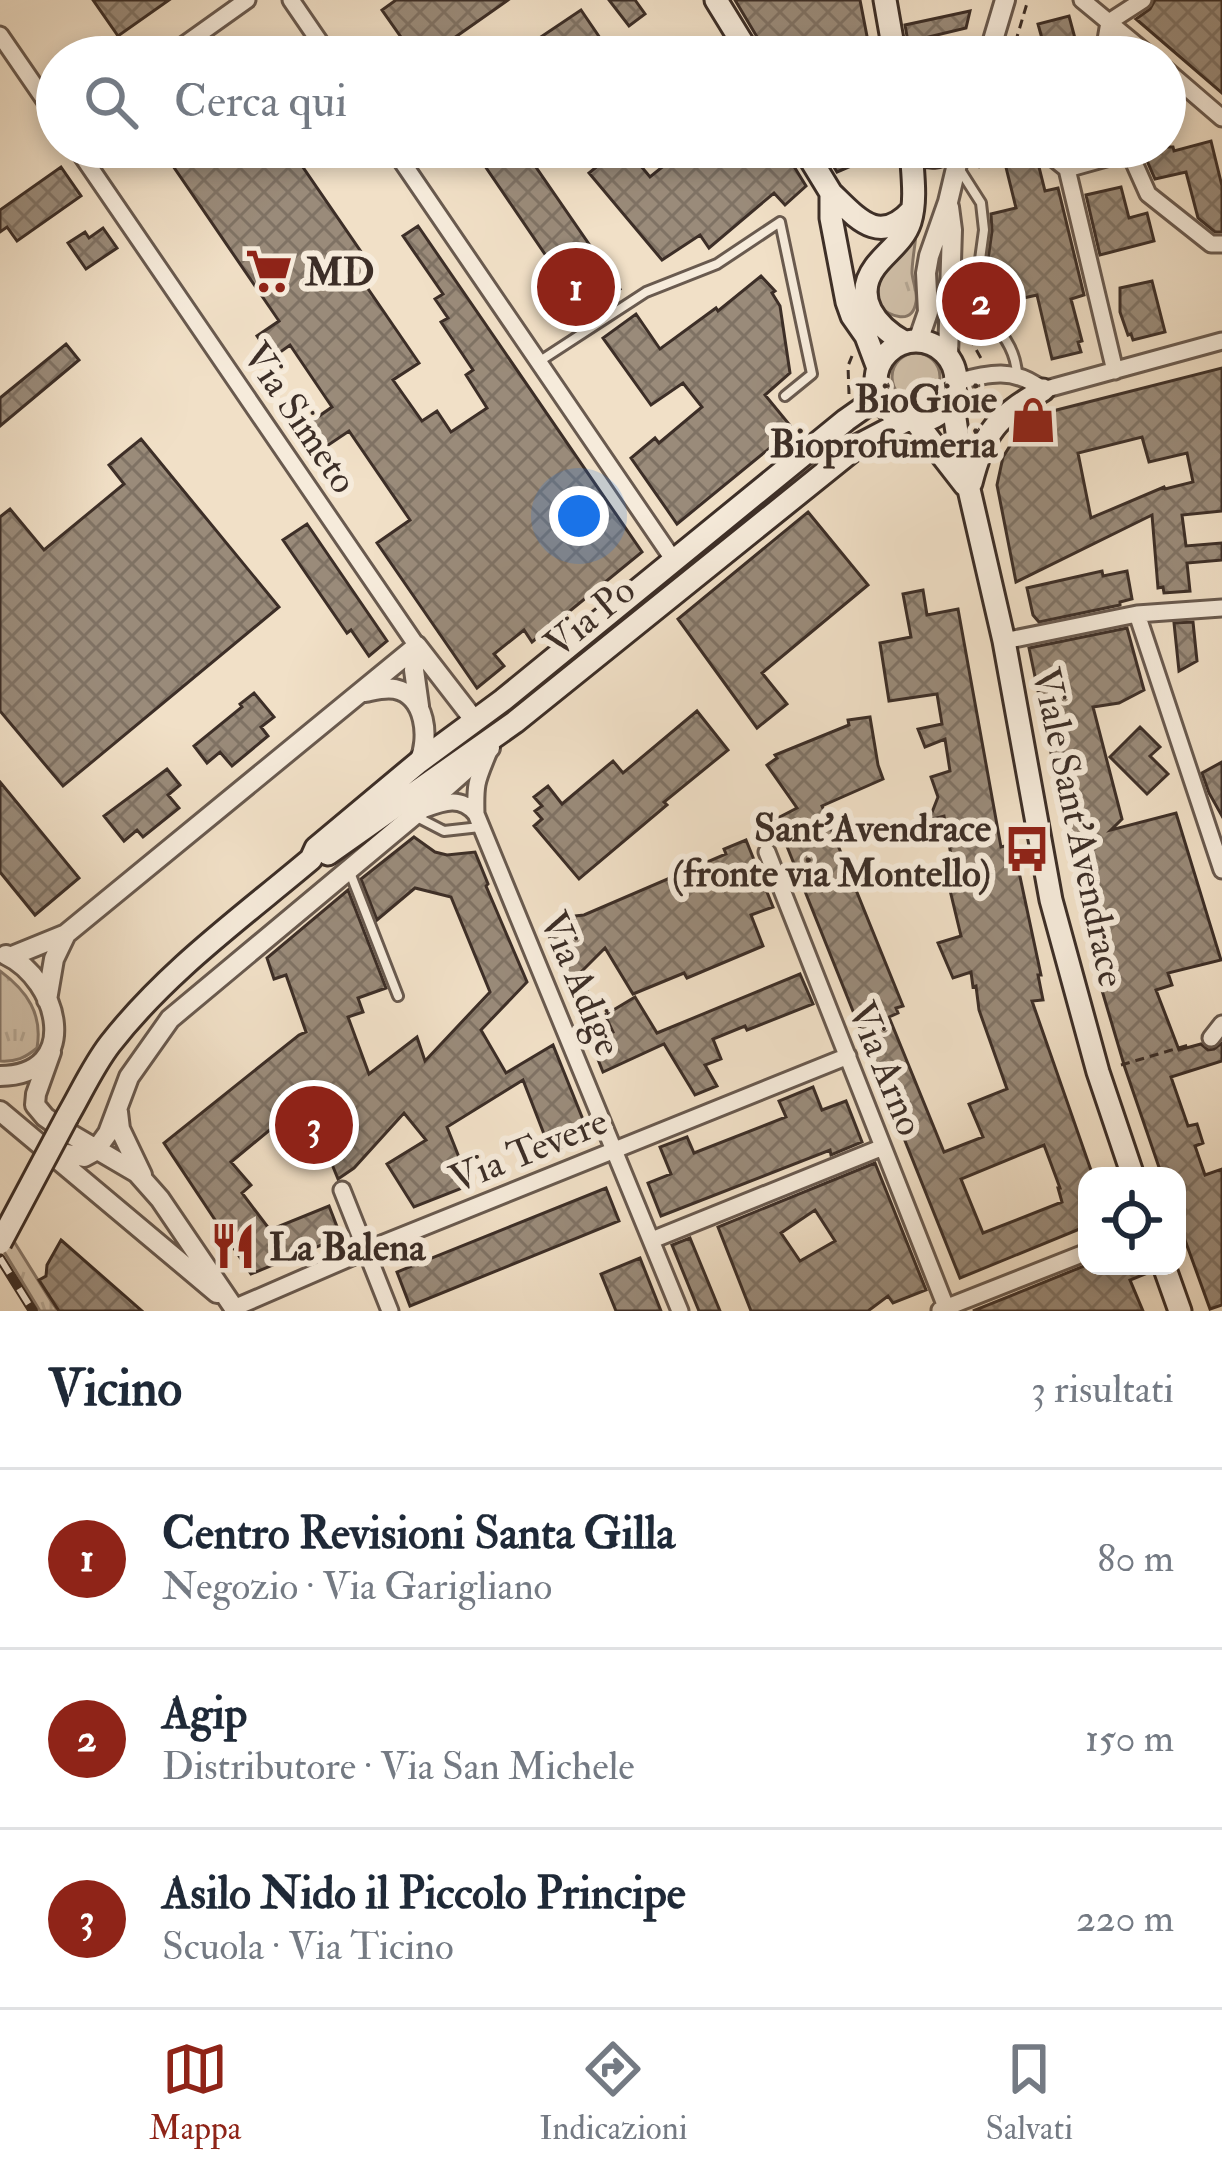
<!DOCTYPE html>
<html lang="it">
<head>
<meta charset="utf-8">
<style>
	body { margin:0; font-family:"IM FELL Double Pica",serif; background:#f2f2f3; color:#1f2937 }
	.controls { position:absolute; right:36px; bottom:36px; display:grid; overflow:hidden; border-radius:24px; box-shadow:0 6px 18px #0003 }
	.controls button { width:108px; height:108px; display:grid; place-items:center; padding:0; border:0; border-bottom:3px solid #e0e1e3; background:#fff; color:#1f2937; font:60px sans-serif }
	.you { position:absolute; left:579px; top:516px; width:42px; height:42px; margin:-30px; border:9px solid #fff; border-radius:50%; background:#1a73e8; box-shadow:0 0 0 18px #1a73e833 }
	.badge { display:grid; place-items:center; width:78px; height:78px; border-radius:50%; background:#8f2418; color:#fff; font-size:39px; font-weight:700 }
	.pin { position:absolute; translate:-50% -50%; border:6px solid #fff; box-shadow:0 3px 12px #0006 }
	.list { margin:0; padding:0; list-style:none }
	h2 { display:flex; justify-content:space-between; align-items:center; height:156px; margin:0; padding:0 48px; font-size:51px }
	h2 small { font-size:39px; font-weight:400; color:#747a83 }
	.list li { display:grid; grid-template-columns:78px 1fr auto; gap:36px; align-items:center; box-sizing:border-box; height:180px; padding:0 48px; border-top:3px solid #e0e1e3 }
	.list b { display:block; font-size:45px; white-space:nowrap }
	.list p { margin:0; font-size:39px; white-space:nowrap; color:#747a83 }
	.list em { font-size:39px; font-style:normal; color:#747a83 }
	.icon { flex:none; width:66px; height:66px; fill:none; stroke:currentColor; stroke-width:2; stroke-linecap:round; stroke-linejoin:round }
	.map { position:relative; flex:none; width:1222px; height:1311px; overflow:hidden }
	.search { position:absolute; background:#fff; box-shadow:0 6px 18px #0003; left:36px; right:36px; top:36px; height:132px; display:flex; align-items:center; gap:30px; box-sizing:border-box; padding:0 42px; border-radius:66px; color:#747a83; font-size:45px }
	.sheet { height:696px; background:#fff }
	nav { display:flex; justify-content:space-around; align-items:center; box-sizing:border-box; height:168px; border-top:3px solid #e0e1e3; background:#fff; font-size:33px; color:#747a83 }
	nav a { display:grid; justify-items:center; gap:6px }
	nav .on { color:#8f2418 }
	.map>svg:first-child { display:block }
</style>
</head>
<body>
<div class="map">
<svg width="1222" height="1311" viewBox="0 0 1222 1311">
	<defs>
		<pattern id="grass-tufts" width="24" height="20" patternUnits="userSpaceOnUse" patternTransform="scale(3)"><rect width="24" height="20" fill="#d2c2ac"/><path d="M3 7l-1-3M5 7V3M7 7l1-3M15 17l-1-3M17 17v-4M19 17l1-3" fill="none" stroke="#b5a794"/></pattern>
		<pattern id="building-cross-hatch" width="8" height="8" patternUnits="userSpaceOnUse" patternTransform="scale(3)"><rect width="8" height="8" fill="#9a8b7a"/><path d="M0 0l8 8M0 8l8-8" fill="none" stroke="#7f7264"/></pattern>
	</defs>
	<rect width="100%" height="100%" fill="#f1e0c7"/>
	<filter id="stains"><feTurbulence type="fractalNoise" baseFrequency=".00167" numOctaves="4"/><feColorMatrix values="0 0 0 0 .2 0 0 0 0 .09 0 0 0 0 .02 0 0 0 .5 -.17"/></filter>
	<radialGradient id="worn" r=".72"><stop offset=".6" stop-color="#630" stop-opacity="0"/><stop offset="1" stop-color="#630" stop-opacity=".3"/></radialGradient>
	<path fill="url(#grass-tufts)" stroke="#87786a" stroke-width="3" d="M916,234C915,247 912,261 912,273C913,283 918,294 916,302C912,326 890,316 879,306L878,280Z
		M892 377a24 24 0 1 1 48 0a24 24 0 1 1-48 0Z
		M0,971C27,991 43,1014 37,1048C25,1058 16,1062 0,1061Z
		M0,1219L51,1301L58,1311H40L0,1245Z"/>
	<path fill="url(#building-cross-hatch)" stroke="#3c2e27" stroke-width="3" fill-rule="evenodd" d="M93,0H169L118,36Z
		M396,0H508L427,57H415L382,10Z
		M609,0H635L645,14L629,26Z
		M735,0H860L871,57H769Z
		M1155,0H1222V93L1136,19L1150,9Z
		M581,10L613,57H511Z
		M970,11L966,28L908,42L905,25Z
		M1069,16L1080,57H1047L1038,24Z
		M1211,141L1222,186V232H1215L1198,218L1186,172L1155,179L1141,147H1173L1174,151Z
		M160,147H289L375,272L362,280L419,363L393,380L422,421L437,411L451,432L487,408L466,375L473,370L441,322L448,318L435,299L443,294L403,236L418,226L642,552L532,642L524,630L494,654L504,666L477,688L377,543L410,520L349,431L315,454L299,430L332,407L290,345L272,358L257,336L279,321Z
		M472,147H522L620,289L585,313Z
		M621,147H625L650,177L687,147H782L806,186L785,205L774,193L709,248L700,235L662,260L589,173Z
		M822,147H893V148L837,172Z
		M1001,147H1034L1045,191L1058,188L1084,295L1071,299L1082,341L1078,342L1081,352L1052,359L1037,295L996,304L987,267L992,231L991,214L1016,208Z
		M61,167L81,196L17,241L7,227L0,232V210Z
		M1121,187L1129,218L1147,213L1154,241L1100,255L1086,195Z
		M103,228L117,248L86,269L68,243L85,232L89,238Z
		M761,276L775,291L772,293L780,306L790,373L765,395L793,429L677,524L631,458L655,438L659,443L702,407L683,383L651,405L603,338L636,314L660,349L716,308L718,311Z
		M1152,281L1165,332L1133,340L1131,334L1128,335L1120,312V288Z
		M66,344L79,360L0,426V398Z
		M1222,368V511L1182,515L1186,546L1222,543V560L1187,563L1190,591L1164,593L1163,587L1158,588L1152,515L1016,582L997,485L1003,457L1021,428L1041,414ZM1142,437L1149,462L1187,453L1193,482L1165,489L1164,487L1091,518L1078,453Z
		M141,439L279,607L63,786L0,711V517L10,509L44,550L124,484L109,465Z
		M808,512L868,585L762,673L787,704L757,728L678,619Z
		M307,524L387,641L369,656L351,630L347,633L283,540Z
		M1102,571L1103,576L1127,571L1132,599L1120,602V605L1039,622L1033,615L1027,588Z
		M923,590L927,615L958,609L1001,847L1013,844L1041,975H1038L1043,1000L1032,1001L1093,1176H1087V1226L960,1278L776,819L797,808L767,765L777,758L775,755L849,725L848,720L870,717L878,765L883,779L822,806L903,1006L896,1008L898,1013L889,1017L944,1152L983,1137L969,1104L1007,1089L979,1010L976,986L973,987L971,972L953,978L938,943L961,936L942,857L951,855L944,816L929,820L938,797L931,777L950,771L945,739L925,747L918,729L942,724L937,694L889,701L880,643L911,637L903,594ZM1044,1145L1060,1188H1058L1062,1202L983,1233L961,1179Z
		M1193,622L1197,661L1179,671L1174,623Z
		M1127,628L1144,690L1119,703L1093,707L1122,819L1111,830L1176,813L1221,960L1168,973L1172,985L1156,990L1179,1050L1201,1044L1208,1050L1214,1049L1222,1043V1061L1171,1077L1188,1126L1197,1124L1203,1143L1195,1146L1205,1175L1222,1169V1305L1210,1309L1177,1218V1176H1162L1125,1068L1098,977L1029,648Z
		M254,693L274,717L261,727L268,736L232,766L220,752L207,763L194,746L242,707L240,704Z
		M697,711L728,750L664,802L667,805L579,879L534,826L542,819L535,811L542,806L534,797L548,786L562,804L613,761L623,773Z
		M1140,727L1160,747L1150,756L1168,774L1147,794L1110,757Z
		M1222,762V816L1209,793L1202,773Z
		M167,769L180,785L168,795L179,808L143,837L137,830L124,841L104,816Z
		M0,782L79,878L35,915L0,872Z
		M414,837L435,852L447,855L475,852L488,884L486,886L527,982L481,1030L506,1073L553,1045L590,1137L551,1152L523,1080L447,1127L470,1185L414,1207L387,1164L426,1140L404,1113L354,1168L338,1179L318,1130L293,1151L272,1128L231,1162L251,1185L242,1193L270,1230L329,1206L341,1237L251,1274L164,1143L299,1035L306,1032L286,975L274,979L267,958L348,890L386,988L358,998L363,1012L348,1017L369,1074L417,1037L425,1061L490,992L451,897L415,888L377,920L361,879Z
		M746,840L773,907L751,915L763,946L687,978L684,973L633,994L605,948L580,973L593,1006L578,1012L549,936L566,917L584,915L726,854L724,849Z
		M800,974L813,1004L747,1030L745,1026L713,1039L721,1059L705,1065L717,1086L695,1095L664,1044L603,1072L591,1042L613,1032L605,1015L635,997L657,1033Z
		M813,1087L822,1110L846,1101L862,1142L831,1155L830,1150L661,1216L648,1183L671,1174L660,1147L687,1137L694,1153L786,1117L779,1101Z
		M875,1163L926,1290L893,1303L888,1296L868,1311H751L718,1227ZM815,1210L835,1241L800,1261L781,1233Z
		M606,1188L619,1221L410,1306L397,1272Z
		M690,1238L720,1311H699L672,1245Z
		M61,1240L142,1311H59L39,1280L46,1276L47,1265Z
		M640,1258L661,1311H616L601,1274Z
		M1084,1266H1149L1150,1272L1130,1280L1143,1311H973Z"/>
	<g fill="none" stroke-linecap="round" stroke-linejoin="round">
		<defs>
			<path id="service" d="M899,53L927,57
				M960,170L981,203L984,230L979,267L992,325C1007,336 1016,356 1017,374
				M540,361L646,292L717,264L780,222L812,374L785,396
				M415,816L444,831L480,827
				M349,870L398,996"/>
			<path id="minor" d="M291,0L330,57
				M1082,0L1151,57
				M0,35L57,118
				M167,57L247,0
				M1110,57L1106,40L1109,22L1143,0
				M1165,69L1222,118
				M76,147L417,646
				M392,147L673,559
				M1049,147L1052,157L1067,169L1115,371
				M1127,147L1148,194L1211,244H1222
				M1067,169L1128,152
				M956,382C989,373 1014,367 1043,390L1222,341
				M1137,614L1222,870
				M1004,641L1137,614L1222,608
				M489,751C477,781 475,781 476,814L680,1311
				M425,809C444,802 461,796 476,814
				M767,852L946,1307
				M1211,1038L1222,1024
				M342,1190L390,1311
				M652,1240L883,1147
				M234,1308L384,1243L848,1056
				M940,1310L1087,1252"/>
			<path id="tertiary" d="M988,57L1005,0
				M918,341L928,312L926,273L929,256L948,202L961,147
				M948,356L952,230L949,207
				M417,646L475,721
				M417,646L414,670L419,706
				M365,692C375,690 385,687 395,689C426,695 430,739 419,762
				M12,956L66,934L417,646
				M47,1000L54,959L66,934
				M51,1052L36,1094L35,1105L45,1117L62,1129L137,1173L160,1199L234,1308
				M0,1076C83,1075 59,980 6,955
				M0,1111L217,1293
				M118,1112L120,1129L142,1175
				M51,1151L84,1157L95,1151L108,1133L129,1077L170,1019L418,812L490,748"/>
			<path id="secondary" d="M716,0L751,57
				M885,0L895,57
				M803,147L831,193V218L847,302L852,316L866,336L878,368
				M914,147C929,163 942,155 959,147
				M831,193C858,219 879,246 912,210
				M876 381a40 40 0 1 1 80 0a40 40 0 1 1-80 0Z
				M904,342C877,327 852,298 875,267C886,252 904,241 910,222C917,200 912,170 911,147
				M952,398L959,446L1004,641L1051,900L1098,1072L1133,1176
				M916,422L965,485
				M971,483C984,431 997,417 1043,390
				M328,854L515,722L859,445L905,421
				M67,1117C81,1093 93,1066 110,1044C166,972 241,918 311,859L316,848L419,762L503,700L846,420L880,396
				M1164,1266L1180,1311"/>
		</defs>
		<use href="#service" stroke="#695a4f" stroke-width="14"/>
		<use href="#minor" stroke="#695a4f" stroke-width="21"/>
		<use href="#tertiary" stroke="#695a4f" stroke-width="24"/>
		<use href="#secondary" stroke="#3c2e27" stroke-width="27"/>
		<path stroke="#3c2e27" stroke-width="3" stroke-dasharray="9 6" stroke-linecap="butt" d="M1011,57L1028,0
			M978,168L984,147
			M969,337L982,360
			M849,394L848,366L852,356
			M980,412L985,393
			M1121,1065L1192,1044"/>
		<use href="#service" stroke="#f6ebdb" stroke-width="8"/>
		<use href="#minor" stroke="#f6ebdb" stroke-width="15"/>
		<use href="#tertiary" stroke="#f6ebdb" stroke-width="18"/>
		<use href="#secondary" stroke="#f6ebdb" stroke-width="21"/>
		<defs>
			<path id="rail" d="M0,1258L33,1311"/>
		</defs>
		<use href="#rail" stroke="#3c2e27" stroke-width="10"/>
		<use href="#rail" stroke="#f6ebdb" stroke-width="6" stroke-dasharray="18" stroke-linecap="butt"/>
		<defs>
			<path id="secondary-bridge" d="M0,1243L67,1117"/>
		</defs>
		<use href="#secondary-bridge" stroke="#3c2e27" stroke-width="27" stroke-linecap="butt"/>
		<use href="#secondary-bridge" stroke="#f6ebdb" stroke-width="21"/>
	</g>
	<defs>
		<symbol id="supermarket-bare" viewBox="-9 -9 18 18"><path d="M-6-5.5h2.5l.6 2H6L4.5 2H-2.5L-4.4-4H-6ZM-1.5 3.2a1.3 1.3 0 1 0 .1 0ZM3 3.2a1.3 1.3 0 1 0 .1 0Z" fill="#8f2418" stroke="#f6ebdb" stroke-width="2.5" paint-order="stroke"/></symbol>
		<symbol id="shop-bare" viewBox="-9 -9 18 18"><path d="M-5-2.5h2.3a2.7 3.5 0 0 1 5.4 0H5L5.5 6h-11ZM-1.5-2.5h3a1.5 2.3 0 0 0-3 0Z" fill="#8f2418" stroke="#f6ebdb" stroke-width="2.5" paint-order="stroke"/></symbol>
		<symbol id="bus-bare" viewBox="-9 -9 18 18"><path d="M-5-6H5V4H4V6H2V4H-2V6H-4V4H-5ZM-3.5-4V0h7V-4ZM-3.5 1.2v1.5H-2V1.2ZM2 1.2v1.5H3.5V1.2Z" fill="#8f2418" stroke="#f6ebdb" stroke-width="2.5" paint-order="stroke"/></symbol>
		<symbol id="restaurant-bare" viewBox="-9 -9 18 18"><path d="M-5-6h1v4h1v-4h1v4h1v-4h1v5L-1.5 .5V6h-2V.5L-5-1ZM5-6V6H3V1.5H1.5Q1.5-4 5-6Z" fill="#8f2418" stroke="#f6ebdb" stroke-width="2.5" paint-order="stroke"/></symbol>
	</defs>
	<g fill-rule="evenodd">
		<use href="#supermarket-bare" x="236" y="238" width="66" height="66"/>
		<use href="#shop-bare" x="1000" y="387" width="66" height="66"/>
		<use href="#bus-bare" x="994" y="816" width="66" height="66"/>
		<use href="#restaurant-bare" x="200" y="1213" width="66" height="66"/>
	</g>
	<g text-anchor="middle" stroke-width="12" stroke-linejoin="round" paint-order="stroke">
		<g font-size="39" font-weight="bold" fill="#3c2e27" stroke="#f6ebdb" text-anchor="start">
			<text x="305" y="285">MD</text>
			<text x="997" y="412" text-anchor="end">BioGioie<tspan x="997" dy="45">Bioprofumeria</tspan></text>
			<text x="991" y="841" text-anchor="end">Sant'Avendrace<tspan x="991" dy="45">(fronte via Montello)</tspan></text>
			<text x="269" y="1260">La Balena</text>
		</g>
		<g font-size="39" fill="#3c2e27" stroke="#f6ebdb">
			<text transform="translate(301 417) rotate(56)" y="14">Via Simeto</text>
			<text transform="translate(589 616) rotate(-39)" y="14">Via Po</text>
			<text transform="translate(1080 827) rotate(78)" y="14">Viale Sant'Avendrace</text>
			<text transform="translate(582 983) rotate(67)" y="14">Via Adige</text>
			<text transform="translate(887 1068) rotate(68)" y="14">Via Arno</text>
			<text transform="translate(528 1149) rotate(-22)" y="14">Via Tevere</text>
		</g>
	</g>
	<rect width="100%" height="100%" filter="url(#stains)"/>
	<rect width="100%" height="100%" fill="url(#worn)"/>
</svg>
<div class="controls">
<button><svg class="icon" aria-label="locate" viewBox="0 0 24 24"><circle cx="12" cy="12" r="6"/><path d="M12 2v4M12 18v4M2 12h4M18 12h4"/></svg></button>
</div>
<div class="you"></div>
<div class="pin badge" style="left:576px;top:287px">1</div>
<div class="pin badge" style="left:981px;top:301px">2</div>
<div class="pin badge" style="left:314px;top:1125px">3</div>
<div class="search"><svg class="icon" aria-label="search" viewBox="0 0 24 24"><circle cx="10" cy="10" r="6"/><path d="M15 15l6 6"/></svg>Cerca qui</div>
</div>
<section class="sheet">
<h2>Vicino<small>3 risultati</small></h2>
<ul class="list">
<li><span class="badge">1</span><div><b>Centro Revisioni Santa Gilla</b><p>Negozio · Via Garigliano</p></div><em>80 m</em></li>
<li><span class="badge">2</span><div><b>Agip</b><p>Distributore · Via San Michele</p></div><em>150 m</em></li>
<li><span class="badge">3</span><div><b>Asilo Nido il Piccolo Principe</b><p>Scuola · Via Ticino</p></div><em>220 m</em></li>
</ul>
</section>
<nav>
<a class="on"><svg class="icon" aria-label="map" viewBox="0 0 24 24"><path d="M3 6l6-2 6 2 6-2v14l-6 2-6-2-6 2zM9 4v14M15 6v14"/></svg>Mappa</a>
<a><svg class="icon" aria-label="directions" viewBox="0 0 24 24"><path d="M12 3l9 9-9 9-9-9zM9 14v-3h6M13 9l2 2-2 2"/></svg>Indicazioni</a>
<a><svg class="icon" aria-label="saved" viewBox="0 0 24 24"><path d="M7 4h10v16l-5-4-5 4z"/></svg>Salvati</a>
</nav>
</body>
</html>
